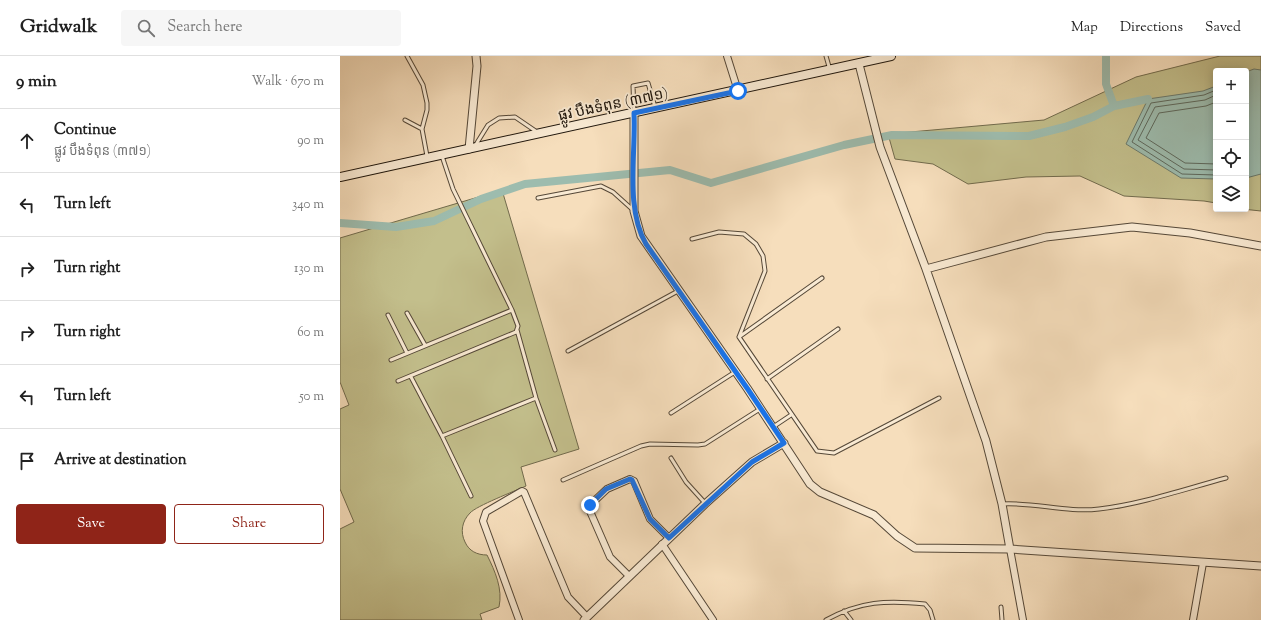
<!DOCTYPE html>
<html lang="en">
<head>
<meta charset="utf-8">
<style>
	body { margin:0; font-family:"Sorts Mill Goudy","Noto Sans Khmer",serif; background:#f6f6f6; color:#222 }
	.controls { position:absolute; right:12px; top:12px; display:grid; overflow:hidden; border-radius:4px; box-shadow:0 2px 10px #0003 }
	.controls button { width:36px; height:36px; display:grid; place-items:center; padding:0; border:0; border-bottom:1px solid #e0e0e0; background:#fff; color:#222; font:20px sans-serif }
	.stop { position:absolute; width:12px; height:12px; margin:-9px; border:3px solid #1a73e8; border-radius:50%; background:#fff }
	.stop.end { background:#1a73e8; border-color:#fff; box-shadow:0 1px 4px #0008 }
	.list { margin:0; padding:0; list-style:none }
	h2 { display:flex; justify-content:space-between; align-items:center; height:52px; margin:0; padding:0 16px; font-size:17px }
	h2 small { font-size:13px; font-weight:400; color:#767676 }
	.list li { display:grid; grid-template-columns:26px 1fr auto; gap:12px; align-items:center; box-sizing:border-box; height:64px; padding:0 16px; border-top:1px solid #e0e0e0 }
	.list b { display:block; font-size:15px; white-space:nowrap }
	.list p { margin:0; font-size:13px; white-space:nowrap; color:#767676 }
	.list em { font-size:13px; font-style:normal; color:#767676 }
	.actions { display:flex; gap:8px; padding:12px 16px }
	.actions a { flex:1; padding:9px 0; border:1px solid #8f2418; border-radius:4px; text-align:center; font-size:14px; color:#8f2418 }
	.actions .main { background:#8f2418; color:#fff }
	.icon { flex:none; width:22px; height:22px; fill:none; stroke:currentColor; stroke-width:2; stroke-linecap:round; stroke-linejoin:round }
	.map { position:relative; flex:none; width:921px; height:564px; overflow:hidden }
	header { display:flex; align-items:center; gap:24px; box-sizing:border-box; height:56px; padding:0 20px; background:#fff; border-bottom:1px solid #e0e0e0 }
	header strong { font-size:19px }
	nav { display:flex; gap:22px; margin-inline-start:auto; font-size:14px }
	.search { width:280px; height:36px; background:#f6f6f6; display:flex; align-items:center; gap:10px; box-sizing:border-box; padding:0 14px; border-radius:4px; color:#767676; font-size:15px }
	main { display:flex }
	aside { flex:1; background:#fff }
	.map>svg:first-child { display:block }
</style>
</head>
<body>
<header>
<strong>Gridwalk</strong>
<div class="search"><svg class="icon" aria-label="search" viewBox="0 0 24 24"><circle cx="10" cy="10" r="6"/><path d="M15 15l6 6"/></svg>Search here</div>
<nav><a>Map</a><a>Directions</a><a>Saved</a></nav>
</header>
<main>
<aside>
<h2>9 min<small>Walk · 670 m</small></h2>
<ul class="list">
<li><svg class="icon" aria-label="ahead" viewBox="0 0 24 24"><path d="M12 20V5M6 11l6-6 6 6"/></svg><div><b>Continue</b><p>ផ្លូវ បឹងទំពុន (៣៧១)</p></div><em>90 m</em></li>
<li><svg class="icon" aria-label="left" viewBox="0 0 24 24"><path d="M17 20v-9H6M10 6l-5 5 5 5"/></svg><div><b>Turn left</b></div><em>340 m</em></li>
<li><svg class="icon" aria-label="right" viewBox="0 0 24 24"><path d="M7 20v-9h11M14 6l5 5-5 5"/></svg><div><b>Turn right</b></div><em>130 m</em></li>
<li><svg class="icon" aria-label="right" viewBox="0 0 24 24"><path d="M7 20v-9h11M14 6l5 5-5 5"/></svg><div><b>Turn right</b></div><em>60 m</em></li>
<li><svg class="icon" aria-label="left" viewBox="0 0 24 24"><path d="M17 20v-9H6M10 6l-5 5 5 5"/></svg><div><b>Turn left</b></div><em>50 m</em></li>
<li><svg class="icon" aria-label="arrive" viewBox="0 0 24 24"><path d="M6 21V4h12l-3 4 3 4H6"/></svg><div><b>Arrive at destination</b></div></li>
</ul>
<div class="actions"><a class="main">Save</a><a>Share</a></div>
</aside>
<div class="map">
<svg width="921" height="564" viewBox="0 0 921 564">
	<rect width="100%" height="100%" fill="#f6debc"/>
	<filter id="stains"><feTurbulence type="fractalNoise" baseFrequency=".005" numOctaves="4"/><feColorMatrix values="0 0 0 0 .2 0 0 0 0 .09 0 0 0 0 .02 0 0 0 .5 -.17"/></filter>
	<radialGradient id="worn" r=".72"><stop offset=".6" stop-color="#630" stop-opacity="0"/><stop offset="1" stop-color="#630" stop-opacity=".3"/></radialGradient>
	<path fill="#c3bf8c" stroke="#716a4c" d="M880,0H921V155L902,153H906V15H876V147L864,145L784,140L740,120L686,121L628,128L593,108L555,103L548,78L704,64L796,21Z
		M162,134L239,393L181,411L186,430C175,435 136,450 130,457C122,465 120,476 125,486C129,495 137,499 147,499C155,515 163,533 159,551L140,558L142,564H0V473L14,466L0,433V353L9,349L0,326V182Z"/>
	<path fill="#9dbcae" stroke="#6b7a6d" d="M914,13L921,14V118L906,122V16Z
		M876,30V123L841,122L786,88L808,43L863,35Z"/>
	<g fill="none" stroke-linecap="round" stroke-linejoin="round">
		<path stroke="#5e695d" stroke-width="1" d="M876,34L864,39L811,47L792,86L842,118L876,119
			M876,39L865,44L815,51L798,84L844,113L876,114
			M876,46L866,50L819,57L806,82L845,107L876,108"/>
		<path stroke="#9dbcae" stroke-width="8" d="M766,0V28L774,50
			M0,167L56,171L94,165L141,143L185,128L330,114L371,127L504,89L552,79L689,80L725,71L753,61L774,50L808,43"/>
		<defs>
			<path id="service" d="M67,0L83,29L87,47V54L82,73L87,100
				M486,0L490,14
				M294,55L293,30L308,27L315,51
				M65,64L82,73
				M135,90L148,69L159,62L175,61L197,76
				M198,142L261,130L273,136L293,154
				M352,183L379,176L404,178L416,188L423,200L425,215L399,281L477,395L494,397L599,342
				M67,257L85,289
				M48,259L67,297
				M177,274L196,342L215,394
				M399,281L482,222
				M228,295L338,235
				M51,304L172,254L113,133L102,100
				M71,321L102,380
				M427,323L498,273
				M58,325L176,276L178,270L172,254
				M331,357L395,316
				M433,371L451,359
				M331,402L346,426L365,447
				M223,424L301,390L310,388L358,389L365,388L420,353
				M131,440L102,380L196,342
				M662,448C695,446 726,457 759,453C802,448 845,433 886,422
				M661,551L662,564
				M504,555L511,564
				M486,564C520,545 547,544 585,548L590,554L593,564"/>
			<path id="minor" d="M387,0L398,35
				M322,488L373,564
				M670,493L683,564
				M289,520L270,501L249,453L250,449L267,433L290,423L294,425L310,463L329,482
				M179,564L143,465L146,456L182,435L184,436L228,541L247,561
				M853,564L863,507"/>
			<path id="tertiary" d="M519,8L540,91L586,213L646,385L662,448L670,493
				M294,57V155L301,180L407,332L470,428L480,436L534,459L557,480L575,492L670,493L921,510
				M129,93L137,10L136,0
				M586,213L706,181L792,171L850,177L921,190
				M244,564L365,448L412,406L444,387"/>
			<path id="secondary" d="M0,121L551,0"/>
		</defs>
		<use href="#service" stroke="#554838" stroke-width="5"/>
		<use href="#minor" stroke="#554838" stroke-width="8"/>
		<use href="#tertiary" stroke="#554838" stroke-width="9"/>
		<use href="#secondary" stroke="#1f160c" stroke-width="10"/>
		<use href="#service" stroke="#f9ead3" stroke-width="3"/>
		<use href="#minor" stroke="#f9ead3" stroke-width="6"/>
		<use href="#tertiary" stroke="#f9ead3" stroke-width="7"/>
		<use href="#secondary" stroke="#f9ead3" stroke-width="8"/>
	</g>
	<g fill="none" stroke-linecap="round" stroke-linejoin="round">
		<path stroke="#1a73e8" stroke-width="5" d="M250,449L266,433L290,423L292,424L310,463L329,482L412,406L444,387L407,332L306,188C285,152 296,98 294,57L398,35"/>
	</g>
	<g text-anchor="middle" stroke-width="3.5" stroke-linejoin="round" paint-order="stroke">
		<g font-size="15" fill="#1f160c" stroke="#f9ead3">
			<text transform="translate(273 48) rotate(-12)" y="5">ផ្លូវ បឹងទំពុន (៣៧១)</text>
		</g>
	</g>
	<rect width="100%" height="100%" filter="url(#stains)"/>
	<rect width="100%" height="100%" fill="url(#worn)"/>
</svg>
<div class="controls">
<button>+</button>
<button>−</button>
<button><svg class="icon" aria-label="locate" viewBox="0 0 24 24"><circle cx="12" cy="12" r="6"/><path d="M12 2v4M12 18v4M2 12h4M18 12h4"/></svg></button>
<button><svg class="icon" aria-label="layers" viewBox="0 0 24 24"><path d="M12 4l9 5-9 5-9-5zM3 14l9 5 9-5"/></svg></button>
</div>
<div class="stop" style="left:398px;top:35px"></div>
<div class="stop end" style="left:250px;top:449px"></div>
</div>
</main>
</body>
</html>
